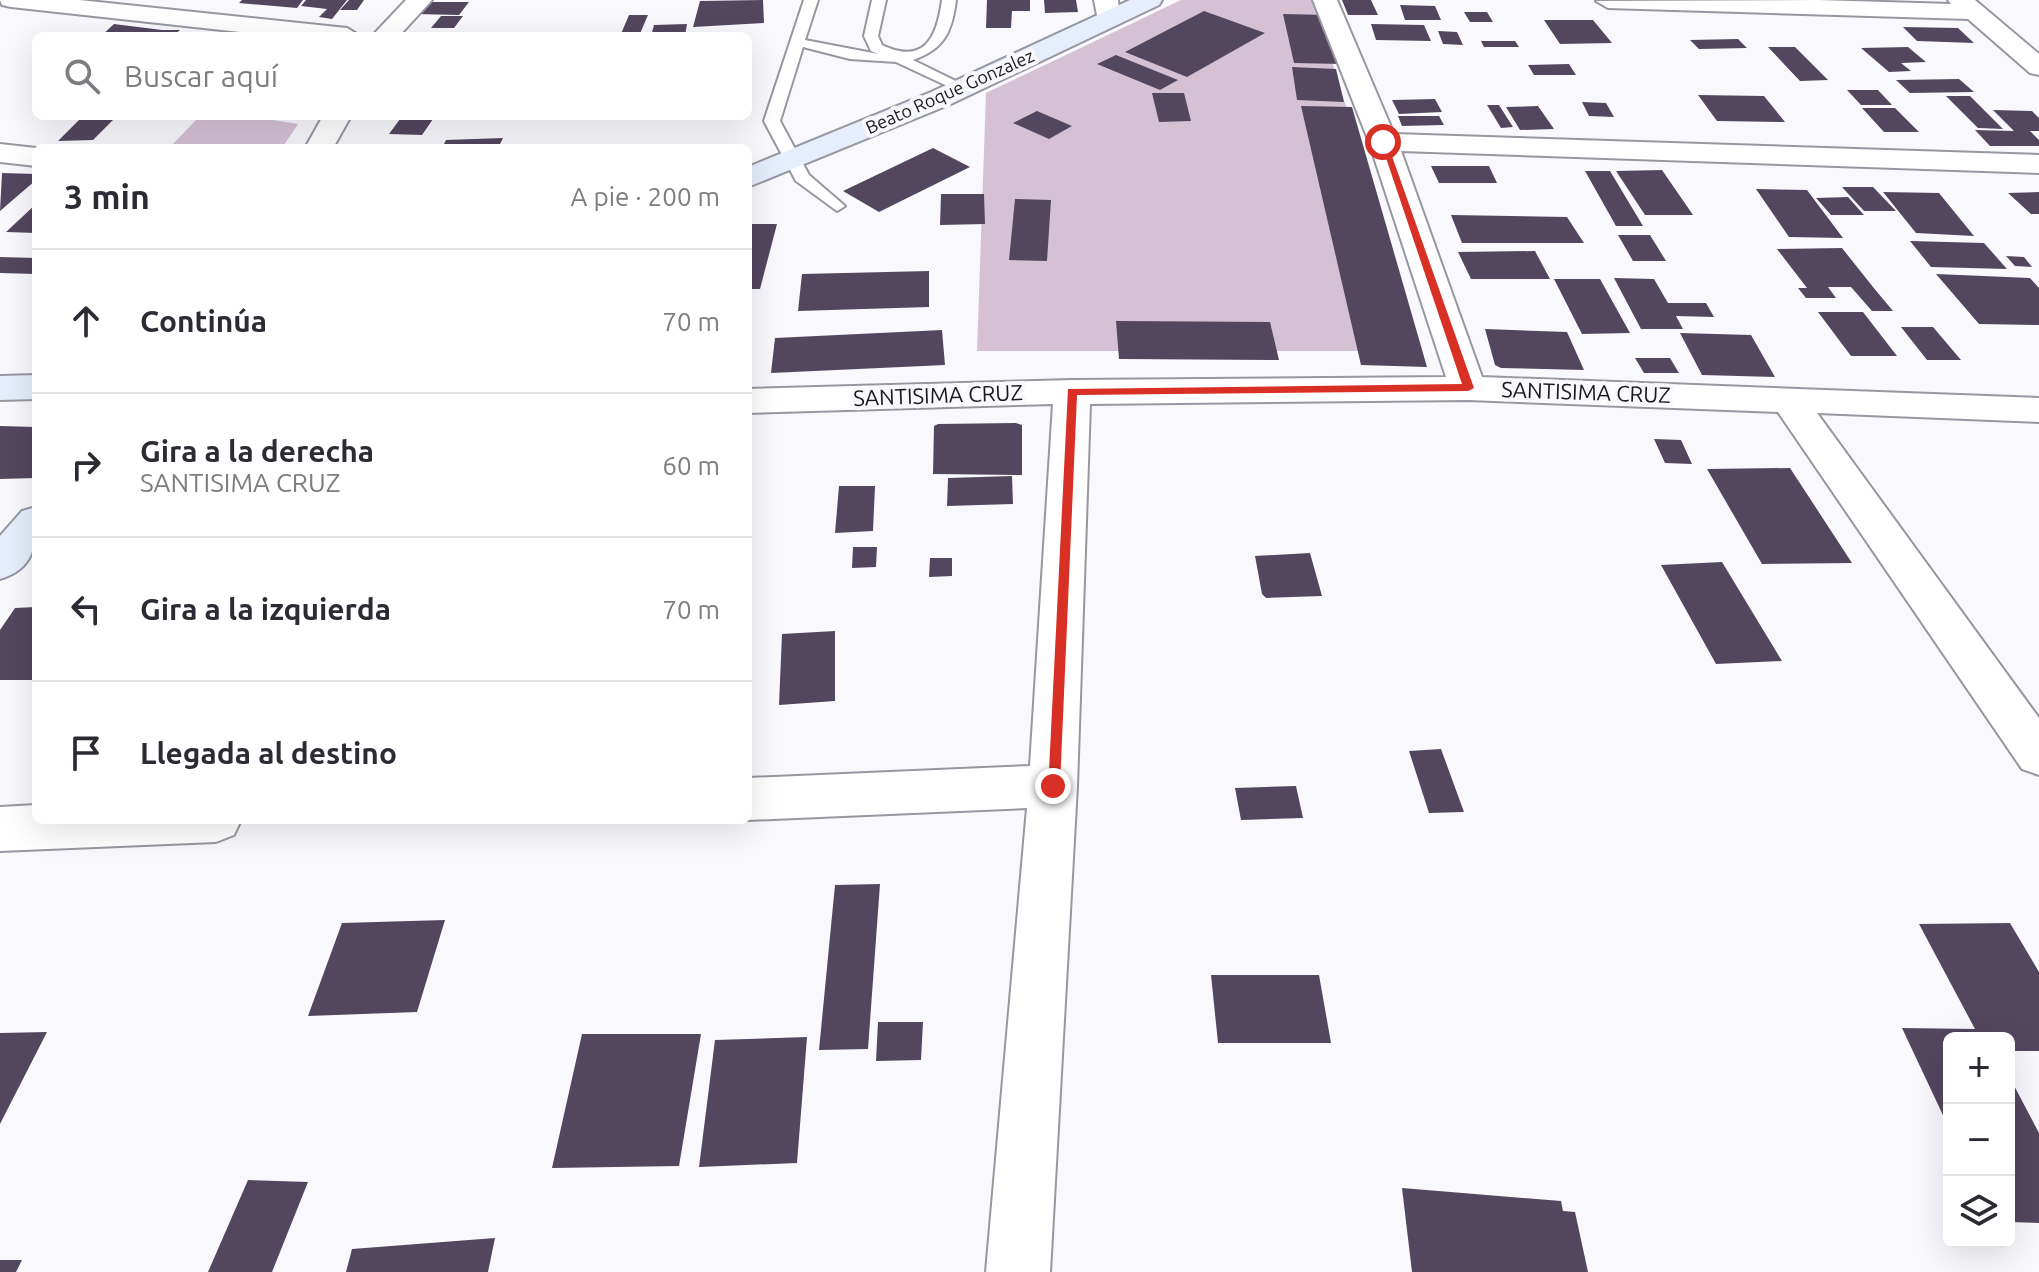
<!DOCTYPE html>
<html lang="es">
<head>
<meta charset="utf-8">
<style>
	body { margin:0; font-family:Ubuntu,sans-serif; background:#f2f2f3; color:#2b2b33 }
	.controls { position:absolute; right:24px; bottom:24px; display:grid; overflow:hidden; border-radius:12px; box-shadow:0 8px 32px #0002 }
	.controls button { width:72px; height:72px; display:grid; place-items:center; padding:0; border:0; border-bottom:2px solid #e1e1e2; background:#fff; color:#2b2b33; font:40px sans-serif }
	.stop { position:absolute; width:24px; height:24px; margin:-18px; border:6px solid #d93025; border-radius:50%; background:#fff }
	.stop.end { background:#d93025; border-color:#fff; box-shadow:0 2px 8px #0008 }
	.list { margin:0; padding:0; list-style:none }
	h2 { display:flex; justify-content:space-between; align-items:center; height:104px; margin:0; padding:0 32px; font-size:34px }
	h2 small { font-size:26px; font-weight:400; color:#7c7c81 }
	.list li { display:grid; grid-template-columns:52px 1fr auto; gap:24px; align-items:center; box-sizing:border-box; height:144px; padding:0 32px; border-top:2px solid #e1e1e2 }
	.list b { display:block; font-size:30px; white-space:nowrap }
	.list p { margin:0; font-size:26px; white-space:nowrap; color:#7c7c81 }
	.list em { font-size:26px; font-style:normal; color:#7c7c81 }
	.icon { flex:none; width:44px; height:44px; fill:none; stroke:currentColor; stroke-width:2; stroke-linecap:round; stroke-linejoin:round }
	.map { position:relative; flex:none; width:2039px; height:1272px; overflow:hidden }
	.search { position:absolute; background:#fff; box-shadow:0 8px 32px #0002; left:32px; top:32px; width:720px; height:88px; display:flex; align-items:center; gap:20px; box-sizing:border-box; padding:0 28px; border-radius:12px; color:#7c7c81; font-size:30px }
	.panel { position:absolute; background:#fff; box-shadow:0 8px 32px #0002; left:32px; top:144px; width:720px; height:680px; border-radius:12px }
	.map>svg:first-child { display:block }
</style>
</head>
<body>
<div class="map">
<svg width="2039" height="1272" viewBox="0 0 2039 1272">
	<rect width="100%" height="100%" fill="#f9f9fd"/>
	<path fill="#d6c1d4" d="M1181,0H1313L1422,351H977L986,93Z
		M200,116H248L298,124L282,148H169Z"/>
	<path fill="#534760" d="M242,0H303L297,8L239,3Z
		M306,0H347L332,19L319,17L327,9L301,6Z
		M349,0H364L357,10H340Z
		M763,0L764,23L693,27L700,1Z
		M987,0H1030V11H1012L1011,28H986Z
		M1044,0H1076L1078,12L1045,13Z
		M1342,0H1371L1378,15H1348Z
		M425,2H469L459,15L415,14Z
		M1400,5L1435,6L1441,20H1405Z
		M1204,11L1265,33L1187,77L1125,52Z
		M1464,12H1487L1493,22H1470Z
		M1283,14L1329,15L1342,64L1294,63Z
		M629,15H648L639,36H620Z
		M441,16H463L454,28H431Z
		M1544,20H1593L1612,43L1560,44Z
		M114,24L162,30H180L173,36H101Z
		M687,24L685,36H651L654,25Z
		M1371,24L1424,25L1431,41L1376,40Z
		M1903,27L1958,28L1974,43L1917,41Z
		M1438,31L1457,32L1463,45L1443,44Z
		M1738,39L1747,48L1699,49L1690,40Z
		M1481,41H1515L1519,47H1484Z
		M1768,47H1795L1828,80L1800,81Z
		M1908,47L1926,62L1901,63L1911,71L1889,72L1861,48Z
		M1116,55L1178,80L1160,90L1097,64Z
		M1569,64L1576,75H1534L1528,65Z
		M1292,67L1336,69L1344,102L1297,100Z
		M1959,79L1974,92L1910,93L1896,80Z
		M1847,90H1878L1892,105H1861Z
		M1152,93H1184L1191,121L1159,122Z
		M1698,95L1764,96L1785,122L1717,121Z
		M1946,96H1970L2003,129L1978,128Z
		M1435,99L1442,112L1399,114L1392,100Z
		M1582,102L1606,103L1614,117L1589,116Z
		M1487,105H1499L1513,127L1501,128Z
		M1301,106L1352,107L1427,367L1361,365Z
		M1538,106L1554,129L1520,130L1506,107Z
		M1862,108H1895L1919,132H1884Z
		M1993,110L2032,111L2039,118V131H2030L2039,140V146H1990L1975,130L2014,131Z
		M1037,111L1072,126L1049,139L1013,123Z
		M83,116H117L93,140L58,141Z
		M393,116H452L450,120L433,119L422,135L389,134L400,119Z
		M1398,116H1439L1444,125L1402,126Z
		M503,138L498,148H442L446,140Z
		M933,148L970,167L879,212L843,191Z
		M1431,166H1489L1497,183H1439Z
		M1662,170L1693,215H1645L1616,171Z
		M1585,171H1610L1643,226H1616Z
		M2,173L36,174V180L0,211Z
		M1842,187H1873L1896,211H1864Z
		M1756,189L1807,190L1843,238L1789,237Z
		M1883,192L1939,193L1974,236L1916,233Z
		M2039,192V214H2031L2008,193Z
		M941,194H984L985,224L940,225Z
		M1848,197L1864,215H1831L1816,198Z
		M1015,199L1051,200L1047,261L1009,260Z
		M36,204V233L6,232Z
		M1451,215L1567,217L1584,243H1462Z
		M748,224H777L760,289H748Z
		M1618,235H1650L1666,261H1633Z
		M1910,241L1984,243L2007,269L1931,267Z
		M1842,248L1873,287L1893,311H1872L1851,287H1828L1836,298H1806L1798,288H1807L1777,249Z
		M1535,251L1550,279H1471L1458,252Z
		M2006,256L2024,257L2032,267L2015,266Z
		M0,257L36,258V274L0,273Z
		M929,271V307L798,311L802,274Z
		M1936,274L2030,278L2039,288V325L1979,324Z
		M1614,278L1654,279L1668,303H1706L1714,317L1676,316L1683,329H1641Z
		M1554,279H1600L1630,333L1582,334Z
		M1818,312H1863L1897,356H1851Z
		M1116,321L1270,322L1279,360L1119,359Z
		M1901,327H1933L1961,360H1927Z
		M1485,329L1567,332L1584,370L1501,368L1495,365Z
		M942,330L945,365L771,373L775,338Z
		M1680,333L1751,335L1775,377L1702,375Z
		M1635,358H1670L1679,373H1644Z
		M1016,423L1022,425V475L933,474L934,426L938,424Z
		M0,426L36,427V478L0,479Z
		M1654,439L1681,440L1692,464L1665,463Z
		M1790,468L1852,563L1762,564L1707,469Z
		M1012,476L1013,504L947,506L948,478Z
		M839,486H875L873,531L835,533Z
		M853,547H877L876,567L852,568Z
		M1310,553L1322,596L1266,598L1262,594L1255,556Z
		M930,558H952V576L929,577Z
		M1722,562L1782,661L1716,664L1661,565Z
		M36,607V680H0V630L15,608Z
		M835,631V701L779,705L782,634Z
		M1441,749L1464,812L1429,813L1409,751Z
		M1296,786L1303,818L1241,820L1235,788Z
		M880,884L868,1049L819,1050L835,885Z
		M445,920L417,1012L308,1016L342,923Z
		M2010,923L2039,972V1051H2009V1038H1949V1128L1902,1028L1975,1029L1919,924Z
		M1211,975H1319L1331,1043H1218Z
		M878,1022H923L921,1060L876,1061Z
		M47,1032L0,1124V1033Z
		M582,1034H701L679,1166L552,1168Z
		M807,1037L797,1163L699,1167L715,1040Z
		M2009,1076L2039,1133V1223L2009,1222Z
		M248,1180L308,1182L272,1272H208Z
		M1402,1188L1561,1201L1563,1211L1575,1212L1588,1272H1412Z
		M495,1238L488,1272H346L352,1249Z
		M0,1260H22L16,1272H0Z"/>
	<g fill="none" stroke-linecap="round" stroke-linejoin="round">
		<defs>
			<path id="lane" d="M804,0H818L805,40L878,54L871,51L864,36L872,0H886L878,36L882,45C924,65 937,38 942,0H956C952,31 945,49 913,60L970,88L958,91L896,62L850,59L803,47L780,121L809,175L845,206L837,211L796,181L764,121Z"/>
			<path id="street" d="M0,0H79L347,28L360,36H277L11,7L2,5Z
				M406,0H432L399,36H372Z
				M1094,0H1118L1120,20L1117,25H1099Z
				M1313,0H1337L1394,134L2039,155V173L1401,151L1482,377L2039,398V422L1817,413L2039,718V775L2022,769L1778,412L1468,400L1090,404L1077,786L1050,1272H986L1027,808L748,820V778L1030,766L1053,404L748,413V389L1072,380L1446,377L1369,142Z
				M1818,0L1951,4L1948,0H1975L2039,54V75L2030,73L1968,19L1608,8L1596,1Z
				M323,116H351L333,148H305Z
				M0,144L36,148V166L0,162Z
				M36,805V820H241L234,835L216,842L0,851V807Z"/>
			<path id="secondary" d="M1130,0H1162L1159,5L951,104L748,187V167L931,92Z
				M36,375V399L0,400V376Z
				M36,507C36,540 38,568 0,579V536L22,511Z"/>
		</defs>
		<use href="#lane" stroke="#9797a1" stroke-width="4"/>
		<use href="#street" stroke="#9797a1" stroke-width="4"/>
		<use href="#secondary" stroke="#9797a1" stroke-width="4"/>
		<use href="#lane" fill="#fff" fill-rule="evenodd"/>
		<use href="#street" fill="#fff" fill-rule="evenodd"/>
		<use href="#secondary" fill="#e6edfc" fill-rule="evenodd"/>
	</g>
	<path fill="#d93025" d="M1380,140L1387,142L1474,388L1468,391L1077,395L1060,786L1053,793L1048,791L1068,389L1462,384Z"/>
	<g text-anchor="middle" stroke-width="8" stroke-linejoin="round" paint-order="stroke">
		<g font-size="18" fill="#1a1a1e" stroke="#f9f9fd">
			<text transform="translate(950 92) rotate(-24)" y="6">Beato Roque Gonzalez</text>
		</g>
		<g font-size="22" fill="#1a1a1e" stroke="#f9f9fd">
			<text transform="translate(1586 392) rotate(2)" y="8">SANTISIMA CRUZ</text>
			<text transform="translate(938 395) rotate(-2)" y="8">SANTISIMA CRUZ</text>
		</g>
	</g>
</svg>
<div class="controls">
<button>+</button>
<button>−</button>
<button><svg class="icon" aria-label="layers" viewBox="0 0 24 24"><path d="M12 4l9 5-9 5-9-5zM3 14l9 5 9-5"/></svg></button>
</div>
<div class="stop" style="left:1383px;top:142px"></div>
<div class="stop end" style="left:1053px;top:786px"></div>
<div class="search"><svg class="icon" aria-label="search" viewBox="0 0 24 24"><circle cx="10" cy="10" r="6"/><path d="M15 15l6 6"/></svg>Buscar aquí</div>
<section class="panel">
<h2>3 min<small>A pie · 200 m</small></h2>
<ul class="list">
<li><svg class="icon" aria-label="ahead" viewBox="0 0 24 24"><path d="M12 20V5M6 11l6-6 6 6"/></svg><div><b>Continúa</b></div><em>70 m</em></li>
<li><svg class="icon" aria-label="right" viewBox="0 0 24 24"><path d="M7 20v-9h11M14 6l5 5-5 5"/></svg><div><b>Gira a la derecha</b><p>SANTISIMA CRUZ</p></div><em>60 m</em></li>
<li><svg class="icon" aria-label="left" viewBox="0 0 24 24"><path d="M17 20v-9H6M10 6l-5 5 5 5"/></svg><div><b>Gira a la izquierda</b></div><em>70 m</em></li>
<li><svg class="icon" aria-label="arrive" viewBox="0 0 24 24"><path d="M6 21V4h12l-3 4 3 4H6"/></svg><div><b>Llegada al destino</b></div></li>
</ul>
</section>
</div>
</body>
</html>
